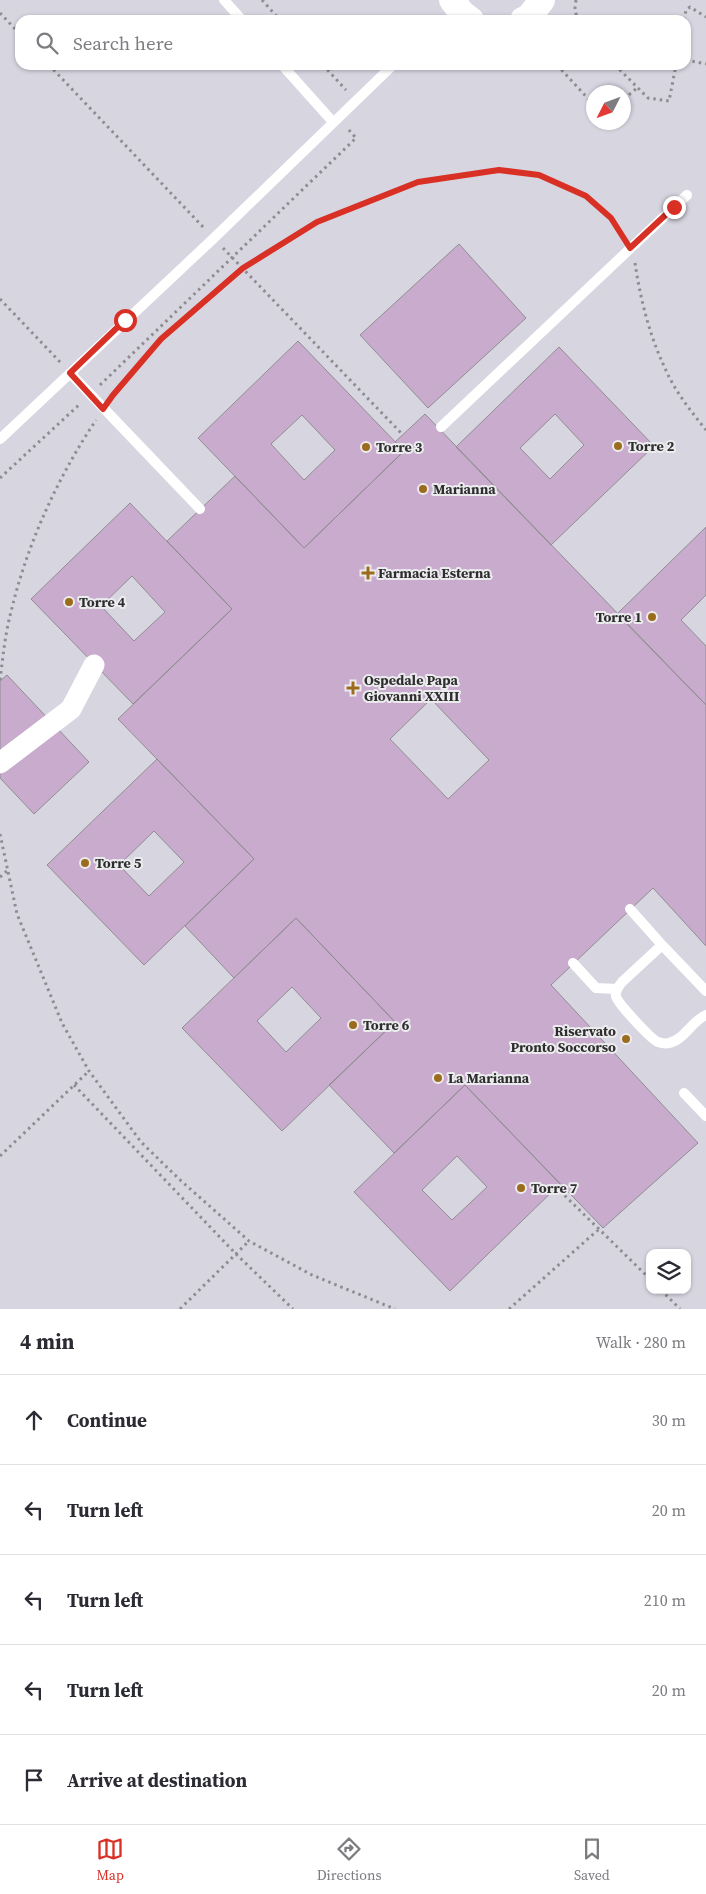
<!DOCTYPE html>
<html lang="en">
<head>
<meta charset="utf-8">
<style>
	body { margin:0; font-family:"Source Serif 4",serif; background:#f7f7f7; color:#2b2b33 }
	.controls { position:absolute; right:15px; bottom:15px; display:grid; overflow:hidden; border-radius:10px; box-shadow:0 1px 4px #0004 }
	.controls button { width:45px; height:45px; display:grid; place-items:center; padding:0; border:0; border-bottom:1px solid #e1e1e2; background:#fff; color:#2b2b33; font:25px sans-serif }
	.compass { position:absolute; left:586px; top:85px; width:45px; height:45px; border-radius:50%; background:#fff; box-shadow:0 1px 4px #0004; rotate:228deg }
	.stop { position:absolute; width:15px; height:15px; margin:-11px; border:4px solid #d93025; border-radius:50%; background:#fff }
	.stop.end { background:#d93025; border-color:#fff; box-shadow:0 1px 5px #0008 }
	.list { margin:0; padding:0; list-style:none }
	h2 { display:flex; justify-content:space-between; align-items:center; height:65px; margin:0; padding:0 20px; font-size:21px }
	h2 small { font-size:16px; font-weight:400; color:#7c7c81 }
	.list li { display:grid; grid-template-columns:32px 1fr auto; gap:15px; align-items:center; box-sizing:border-box; height:90px; padding:0 20px; border-top:1px solid #e1e1e2 }
	.list b { display:block; font-size:19px; white-space:nowrap }
	.list em { font-size:16px; font-style:normal; color:#7c7c81 }
	.icon { flex:none; width:28px; height:28px; fill:none; stroke:currentColor; stroke-width:2; stroke-linecap:round; stroke-linejoin:round }
	.map { position:relative; flex:none; width:706px; height:1309px; overflow:hidden }
	.search { position:absolute; background:#fff; box-shadow:0 1px 4px #0004; left:15px; right:15px; top:15px; height:55px; display:flex; align-items:center; gap:12px; box-sizing:border-box; padding:0 18px; border-radius:15px; color:#7c7c81; font-size:19px }
	.sheet { height:515px; background:#fff }
	nav { display:flex; justify-content:space-around; align-items:center; box-sizing:border-box; height:70px; border-top:1px solid #e1e1e2; background:#fff; font-size:14px; color:#7c7c81 }
	nav a { display:grid; justify-items:center; gap:2px }
	nav .on { color:#d93025 }
	.map>svg:first-child { display:block }
</style>
</head>
<body>
<div class="map">
<svg width="706" height="1309" viewBox="0 0 706 1309">
	<rect width="100%" height="100%" fill="#dfdfe2"/>
	<path fill="#d7d5e0" fill-rule="evenodd" d="M0,0H706V1309H0ZM20,20H686V65H20ZM594,92H624V122H594ZM650,1253H687V1290H650Z"/>
	<path fill="#c9abce" stroke="#908e91" fill-rule="evenodd" d="M459,244L526,318L428,408L360,335Z
		M298,341L404,451L304,548L198,438ZM302,415L335,450L304,480L271,444Z
		M559,347L654,446L551,545L456,447ZM555,414L584,445L550,479L520,448Z
		M425,414L706,705V946L653,888L551,985L698,1143L603,1228L465,1085L394,1153L329,1085L395,1022L296,918L234,978L185,926L254,859L118,719L232,609L167,541L235,476L304,548L404,451L395,442ZM431,699L489,760L448,799L390,739Z
		M130,503L232,609L133,704L31,599ZM132,576L165,612L134,641L101,606Z
		M706,527V595L681,620L706,646V705L617,614Z
		M7,675L89,762L34,814L0,778V681Z
		M157,759L254,859L144,965L47,865ZM154,831L184,862L149,896L119,865Z
		M296,918L395,1022L282,1131L182,1028ZM292,987L321,1018L286,1052L257,1021Z
		M465,1085L560,1184L450,1291L354,1192ZM457,1156L487,1187L452,1220L422,1190Z"/>
	<g fill="none" stroke-linecap="round" stroke-linejoin="round">
		<path stroke="#8d8d8f" stroke-width="3" stroke-dasharray="2.5 4" stroke-linecap="butt" d="M262,0L280,20
			M576,0L575,8L577,20
			M0,13L20,34
			M684,20L686,10L690,7L706,17
			M686,60L706,64
			M49,65L205,229
			M323,65L346,90
			M557,65L594,105
			M615,65L648,98L669,101L676,65
			M624,99L637,88
			M223,248L403,435
			M635,263C640,297 649,334 664,366C674,390 690,410 706,430
			M0,299L61,363
			M100,385L356,138L348,129
			M112,396L161,339L243,268L317,222L418,182L499,170L539,175L585,196L611,218L623,237
			M0,478L81,403
			M0,680C3,657 5,634 11,612C27,544 58,477 96,420
			M0,834L17,914L62,1023L89,1071L141,1142L179,1179L249,1241L312,1275L395,1309
			M0,877L8,870
			M74,1085L236,1254L293,1309
			M0,1156L89,1071
			M560,1191L650,1279
			M661,1290L680,1309
			M180,1309L249,1241
			M509,1309L599,1229"/>
		<path stroke="#fff" stroke-width="10" d="M224,0L242,20
			M282,65L333,122
			M70,373L200,509
			M441,427L687,195
			M0,439L214,238L393,65
			M630,909L662,945
			M573,963L596,988L617,989
			M706,991L662,945L622,982C618,987 615,991 616,996C617,1003 652,1040 658,1042C661,1043 666,1044 669,1043C684,1040 692,1021 706,1015
			M684,1093L706,1116"/>
		<path stroke="#fff" stroke-width="21" d="M0,763L71,709L94,665"/>
		<path stroke="#fff" stroke-width="26" d="M452,0L462,13L471,20
			M523,20L529,17L542,0"/>
	</g>
	<g fill="none" stroke-linecap="round" stroke-linejoin="round">
		<path stroke="#d93025" stroke-width="6" d="M125,320L70,373L103,409L113,395L161,339L243,268L317,222L418,182L499,170L539,175L586,196L611,218L630,248L674,207"/>
	</g>
	<g fill="#9c6c1e" stroke="#ececef" stroke-width="2">
		<circle cx="618" cy="446" r="5"/>
		<circle cx="366" cy="447" r="5"/>
		<circle cx="423" cy="489" r="5"/>
		<path d="M365.5 565.5h5v5h5v5h-5v5h-5v-5h-5v-5h5z"/>
		<circle cx="69" cy="602" r="5"/>
		<circle cx="652" cy="617" r="5"/>
		<path d="M350.5 680.5h5v5h5v5h-5v5h-5v-5h-5v-5h5z"/>
		<circle cx="85" cy="863" r="5"/>
		<circle cx="353" cy="1025" r="5"/>
		<circle cx="626" cy="1039" r="5"/>
		<circle cx="438" cy="1078" r="5"/>
		<circle cx="521" cy="1188" r="5"/>
	</g>
	<g text-anchor="middle" stroke-width="4" stroke-linejoin="round" paint-order="stroke">
		<g font-size="14" font-weight="bold" fill="#2d2d2e" stroke="#ececef" text-anchor="start">
			<text x="628" y="451">Torre 2</text>
			<text x="376" y="452">Torre 3</text>
			<text x="433" y="494">Marianna</text>
			<text x="378" y="578">Farmacia Esterna</text>
			<text x="79" y="607">Torre 4</text>
			<text x="642" y="622" text-anchor="end">Torre 1</text>
			<text x="364" y="685">Ospedale Papa<tspan x="364" dy="16">Giovanni XXIII</tspan></text>
			<text x="95" y="868">Torre 5</text>
			<text x="363" y="1030">Torre 6</text>
			<text x="616" y="1036" text-anchor="end">Riservato<tspan x="616" dy="16">Pronto Soccorso</tspan></text>
			<text x="448" y="1083">La Marianna</text>
			<text x="531" y="1193">Torre 7</text>
		</g>
	</g>
</svg>
<div class="controls">
<button><svg class="icon" aria-label="layers" viewBox="0 0 24 24"><path d="M12 4l9 5-9 5-9-5zM3 14l9 5 9-5"/></svg></button>
</div>
<svg class="compass" viewBox="-18 -18 36 36"><path d="M0-13l5 13h-10z" fill="#e53935"/><path d="M0 13l5-13h-10z" fill="#7c7c81"/></svg>
<div class="stop" style="left:125px;top:320px"></div>
<div class="stop end" style="left:674px;top:207px"></div>
<div class="search"><svg class="icon" aria-label="search" viewBox="0 0 24 24"><circle cx="10" cy="10" r="6"/><path d="M15 15l6 6"/></svg>Search here</div>
</div>
<section class="sheet">
<h2>4 min<small>Walk · 280 m</small></h2>
<ul class="list">
<li><svg class="icon" aria-label="ahead" viewBox="0 0 24 24"><path d="M12 20V5M6 11l6-6 6 6"/></svg><div><b>Continue</b></div><em>30 m</em></li>
<li><svg class="icon" aria-label="left" viewBox="0 0 24 24"><path d="M17 20v-9H6M10 6l-5 5 5 5"/></svg><div><b>Turn left</b></div><em>20 m</em></li>
<li><svg class="icon" aria-label="left" viewBox="0 0 24 24"><path d="M17 20v-9H6M10 6l-5 5 5 5"/></svg><div><b>Turn left</b></div><em>210 m</em></li>
<li><svg class="icon" aria-label="left" viewBox="0 0 24 24"><path d="M17 20v-9H6M10 6l-5 5 5 5"/></svg><div><b>Turn left</b></div><em>20 m</em></li>
<li><svg class="icon" aria-label="arrive" viewBox="0 0 24 24"><path d="M6 21V4h12l-3 4 3 4H6"/></svg><div><b>Arrive at destination</b></div></li>
</ul>
</section>
<nav>
<a class="on"><svg class="icon" aria-label="map" viewBox="0 0 24 24"><path d="M3 6l6-2 6 2 6-2v14l-6 2-6-2-6 2zM9 4v14M15 6v14"/></svg>Map</a>
<a><svg class="icon" aria-label="directions" viewBox="0 0 24 24"><path d="M12 3l9 9-9 9-9-9zM9 14v-3h6M13 9l2 2-2 2"/></svg>Directions</a>
<a><svg class="icon" aria-label="saved" viewBox="0 0 24 24"><path d="M7 4h10v16l-5-4-5 4z"/></svg>Saved</a>
</nav>
</body>
</html>
